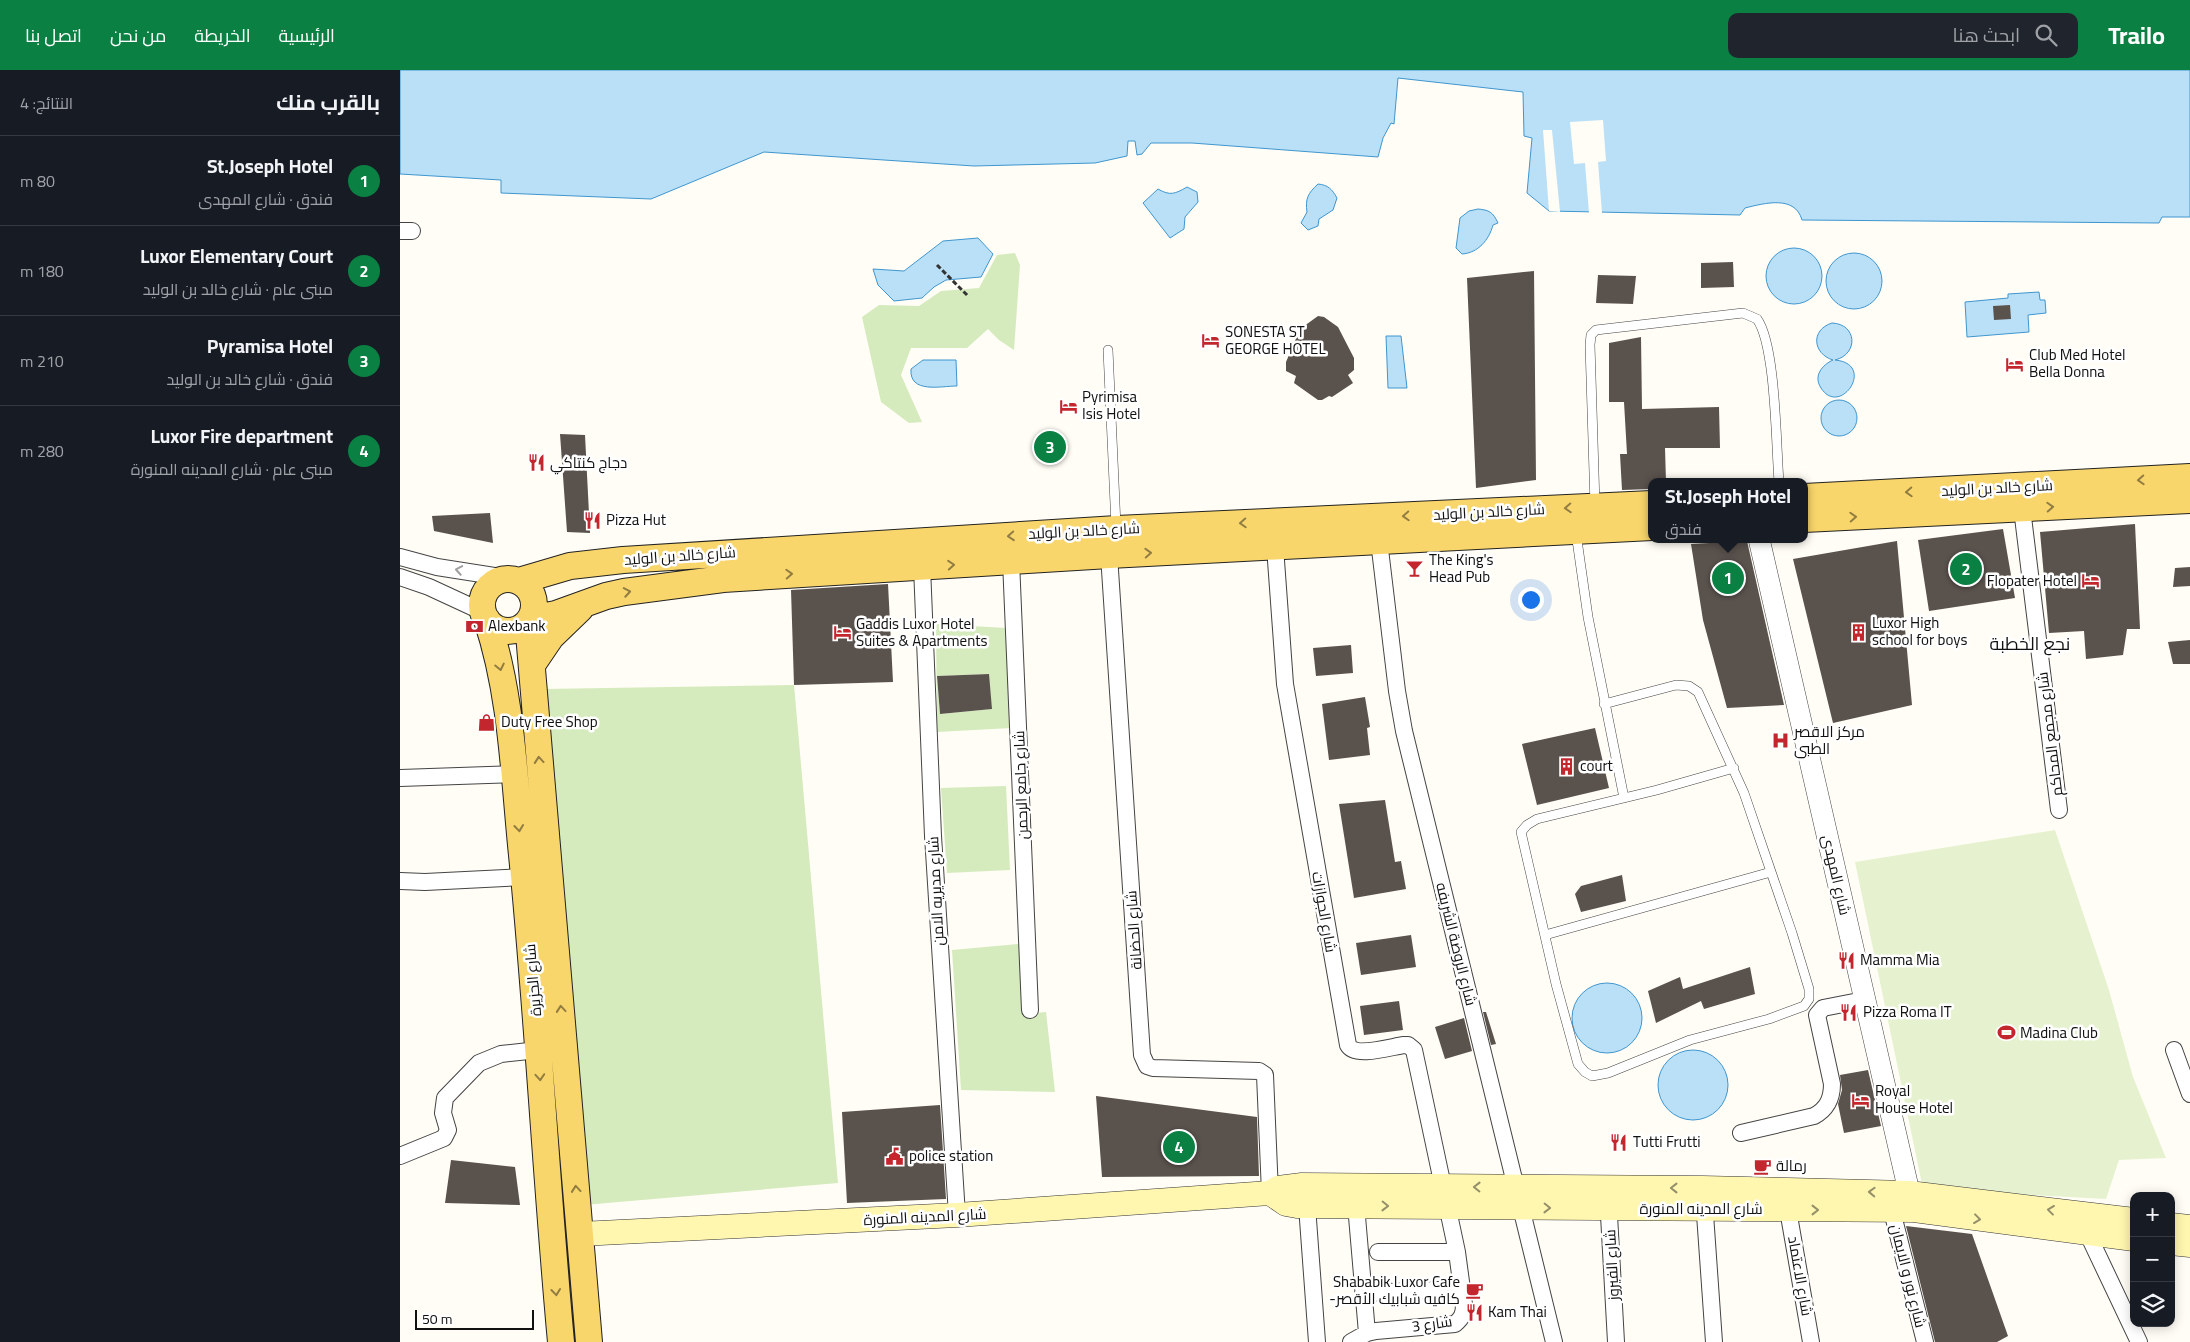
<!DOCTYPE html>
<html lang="ar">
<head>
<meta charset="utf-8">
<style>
	body { margin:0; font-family:Georgia,Cairo,serif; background:#20242c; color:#f1f3f6; direction:rtl }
	.controls { position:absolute; right:15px; bottom:15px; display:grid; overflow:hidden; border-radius:10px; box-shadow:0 2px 12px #0003 }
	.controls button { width:45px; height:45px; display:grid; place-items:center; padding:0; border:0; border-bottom:1px solid #363941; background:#171b24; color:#f1f3f6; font:25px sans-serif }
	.scale { position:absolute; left:15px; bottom:12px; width:119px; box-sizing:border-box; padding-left:5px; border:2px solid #111; border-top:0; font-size:14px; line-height:18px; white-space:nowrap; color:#111; -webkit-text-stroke:4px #fff; paint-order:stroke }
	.you { position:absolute; left:1130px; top:529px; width:18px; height:18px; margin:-12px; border:4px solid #fff; border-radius:50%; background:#1a73e8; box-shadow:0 0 0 8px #1a73e833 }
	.badge { display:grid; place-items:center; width:32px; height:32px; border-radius:50%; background:#0b8043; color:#fff; font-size:16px; font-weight:700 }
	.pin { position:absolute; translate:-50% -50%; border:2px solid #fff; box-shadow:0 1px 5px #0006 }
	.popup { position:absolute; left:1248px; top:408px; width:160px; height:65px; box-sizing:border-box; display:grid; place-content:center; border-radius:10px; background:#171b24; filter:drop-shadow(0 1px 4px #0005); font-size:16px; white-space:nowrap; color:#9ea1a6 }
	.popup b { font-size:19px; color:#f1f3f6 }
	.popup::after { content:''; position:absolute; left:50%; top:100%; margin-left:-10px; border:10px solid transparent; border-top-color:#171b24 }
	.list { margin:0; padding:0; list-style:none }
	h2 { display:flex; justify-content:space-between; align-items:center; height:65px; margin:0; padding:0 20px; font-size:21px }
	h2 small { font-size:16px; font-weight:400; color:#9ea1a6 }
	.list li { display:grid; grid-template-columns:32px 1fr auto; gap:15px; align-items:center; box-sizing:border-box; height:90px; padding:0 20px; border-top:1px solid #363941 }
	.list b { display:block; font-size:19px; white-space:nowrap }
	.list p { margin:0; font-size:16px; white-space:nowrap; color:#9ea1a6 }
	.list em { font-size:16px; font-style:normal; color:#9ea1a6 }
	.icon { flex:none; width:28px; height:28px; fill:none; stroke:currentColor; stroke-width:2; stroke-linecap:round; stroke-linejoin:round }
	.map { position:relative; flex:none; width:1790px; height:1272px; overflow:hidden; direction:ltr }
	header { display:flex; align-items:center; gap:30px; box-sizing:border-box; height:70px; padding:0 25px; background:#0b8043; color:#fff }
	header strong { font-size:24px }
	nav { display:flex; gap:28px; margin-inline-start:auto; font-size:18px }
	.search { width:350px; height:45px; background:#20242c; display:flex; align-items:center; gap:12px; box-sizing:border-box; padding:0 18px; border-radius:10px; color:#9ea1a6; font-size:19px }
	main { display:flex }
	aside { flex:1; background:#171b24 }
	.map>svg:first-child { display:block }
</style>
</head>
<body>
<header>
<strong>Trailo</strong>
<div class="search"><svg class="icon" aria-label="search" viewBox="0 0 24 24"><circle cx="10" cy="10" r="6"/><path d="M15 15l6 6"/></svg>ابحث هنا</div>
<nav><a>الرئيسية</a><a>الخريطة</a><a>من نحن</a><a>اتصل بنا</a></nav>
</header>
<main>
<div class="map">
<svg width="1790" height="1272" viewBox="0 0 1790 1272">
	<rect width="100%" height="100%" fill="#fffdf5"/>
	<path fill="#d5ebbd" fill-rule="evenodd" d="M615,183L620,195L614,280L599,270L588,259L567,278H511L501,305L522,352L509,353L481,332L462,247L479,235L519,236L541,221L579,218L597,185Z
		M536,554L607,558L611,658L537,662ZM588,604L592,639L540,644L537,606Z
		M394,615L438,1113L184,1135L144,619Z
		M606,716L610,800L547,803L541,718Z
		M619,874L625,944L646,942L655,1022L561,1020L552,880Z"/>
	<path fill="#e6f2cf" d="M1655,760L1709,920L1733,1007L1766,1088L1719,1090L1706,1129L1523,1119L1455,792Z"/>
	<path fill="#b9e0f7" stroke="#3f96cf" d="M0,0H1790V147H1762L1759,153L1402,150C1395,125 1365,133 1345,138L1340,145L1149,141L1127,123L1132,68L1124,66L1123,22L998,8L994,54L991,53L983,68L978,87L792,73H751L742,84L737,85L735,71H728L727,86L695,93L574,96L364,82L251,129L101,123V110L0,104Z
		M918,114C928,115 932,119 937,128L933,140L919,149L918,156L908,160L901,153L907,142C905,129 908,123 918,114Z
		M787,117L797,122L798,132L785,147L784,159L770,168L743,133L758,119C770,126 775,124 787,117Z
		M1078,139C1089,140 1093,142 1098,153L1093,155C1089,170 1078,183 1062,184L1056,178L1060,148L1069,141Z
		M578,168L593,184L581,207L546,210L534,217L522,228L494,231L478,215L473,199L504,201L543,171Z
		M1366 206a28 28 0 1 1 56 0a28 28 0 1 1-56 0Z
		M1426 211a28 28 0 1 1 56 0a28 28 0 1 1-56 0Z
		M1639,222L1640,230H1645L1646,243L1628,245L1629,262L1567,267L1565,232L1608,228V224Z
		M1432,253C1457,254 1459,284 1435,290C1477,294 1440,348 1421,318C1413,306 1422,295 1433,290C1413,284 1410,260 1432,253Z
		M986,266H1001L1007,318H988Z
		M523,290H556L557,316C541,316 509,324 511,299Z
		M1421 348a18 18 0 1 1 36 0a18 18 0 1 1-36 0Z
		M1172 948a35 35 0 1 1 70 0a35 35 0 1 1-70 0Z
		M1258 1015a35 35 0 1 1 70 0a35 35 0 1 1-70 0Z"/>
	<path fill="#fffdf5" d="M1203,50L1206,91L1198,92L1202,143H1189L1185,93L1174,94L1170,52Z
		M1143,60H1152L1160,142L1149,141Z"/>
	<path fill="#5a524d" d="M1333,192L1334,217L1301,218V193Z
		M1134,201L1136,410L1076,418L1067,208Z
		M1198,205L1236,206L1233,234L1196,233Z
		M1610,235L1611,249L1594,250L1593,236Z
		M918,246L924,247L938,257L954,288V300L948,305L953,313L932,327L929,326L922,330H918L894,313L896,306L886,301V292L900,259Z
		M1241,267L1242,339L1319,337L1320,378H1265L1266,412H1252V419L1222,420L1220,384H1227L1224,332H1209V273Z
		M160,364L185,365L190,463L167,462Z
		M90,443L93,473L34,461L32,446Z
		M1735,454L1740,559H1727L1723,585L1686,589L1684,561L1649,563L1640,462Z
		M1603,459L1615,528L1529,541L1518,470Z
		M1347,471L1384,635L1327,638L1303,550L1291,474Z
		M1497,471L1512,635L1433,653L1393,489Z
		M1790,497V516L1773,517L1775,498Z
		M488,514L493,612L394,615L391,520Z
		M1790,570V594H1773L1768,572Z
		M951,575L953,603L916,606L913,578Z
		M589,604L592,639L540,644L537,606Z
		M965,627L970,657L967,658L970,685L929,690L922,634Z
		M1195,658L1209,718L1137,735L1122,674Z
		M985,730L995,792L1001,791L1006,819L954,828L939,734Z
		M1222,805L1226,831L1181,842L1175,824L1181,816Z
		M1011,865L1016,897L961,905L956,873Z
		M1350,897L1355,924L1304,939L1301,931L1256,953L1248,921L1280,907L1283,919Z
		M999,931L1003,960L964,965L960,936Z
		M1083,942H1086L1096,974L1091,975Z
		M1064,948L1072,981L1045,989L1035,957Z
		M1468,1000L1481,1056L1444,1063L1438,1034L1442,1020L1440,1005Z
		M696,1026L857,1047L859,1106L702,1107Z
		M540,1035L546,1129L447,1133L442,1042Z
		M51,1090L115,1097L120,1135L45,1133Z
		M1506,1156L1572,1164L1608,1266L1597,1272H1535Z"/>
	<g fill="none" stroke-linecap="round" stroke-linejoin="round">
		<defs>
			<path id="service" d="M708,280L716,456
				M1195,435L1190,275L1191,265L1196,260L1343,243L1357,249C1376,275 1376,376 1379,412
				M1176,463L1188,547L1224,728
				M1204,634L1276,615L1289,616L1298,622L1344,723L1392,863L1409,919V929L1404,936L1369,949L1290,970L1208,1003L1192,1006L1185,1002L1178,994L1156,914L1121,762L1127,755L1137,749L1257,720L1334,698
				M1145,865L1371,802"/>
			<path id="minor" d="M0,161H12
				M1622,439L1659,740
				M979,471L997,621L1004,661L1154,1272
				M875,477L885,614L948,975C955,988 990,977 1004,975H1008L1014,980L1057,1182L1064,1234C1064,1244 1062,1248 1055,1254L976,1261L967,1263L951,1272
				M709,485L742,985L747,996L753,998L859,1001L865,1005L870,1123
				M0,487L37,497L107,508
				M611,491L630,940
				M522,497L533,766L557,1145
				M0,507L29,517L83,542
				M0,708L114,704
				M0,811L25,812L124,807
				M1774,980L1790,1024
				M1341,1063L1414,1046C1427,1039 1432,1029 1432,1014L1417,945L1423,938L1464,930
				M0,1086L44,1068L48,1060L43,1043L45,1028L79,993L101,984L138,980
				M1208,1127L1216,1272
				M1304,1130L1314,1272
				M956,1135L967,1263
				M907,1136L917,1272
				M1388,1140L1411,1272
				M1492,1141L1525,1272
				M1684,1156L1739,1272
				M978,1182H1057
				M963,1223L1062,1219"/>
			<path id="tertiary" d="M1359,469L1513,1139"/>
			<path id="secondary" d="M870,1123L886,1134L897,1136L1514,1140L1734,1169
				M1771,1155L1790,1157
				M180,1164L557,1145L870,1123L878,1118L902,1115L1303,1118L1509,1123L1734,1150
				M1771,1173L1790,1175"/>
			<path id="primary" d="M1404,427L1790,407
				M1404,449L1790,430
				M82 535a26 26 0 1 1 52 0a26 26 0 1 1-52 0Z
				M119,511L170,496L223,490L717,459L1252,434
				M130,549L156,544L206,526L224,522L323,509L709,485L1252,457
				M87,550C112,625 114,707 122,785C138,947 146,1110 161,1272
				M128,552L189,1272
				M132,595L151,567L180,539"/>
		</defs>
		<use href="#service" stroke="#444" stroke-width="10"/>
		<use href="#minor" stroke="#444" stroke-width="18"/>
		<use href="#tertiary" stroke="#444" stroke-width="22"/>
		<use href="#secondary" stroke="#333" stroke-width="25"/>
		<use href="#primary" stroke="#222" stroke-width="28"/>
		<path stroke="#333" stroke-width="3" stroke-dasharray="5 2.5" stroke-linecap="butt" d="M537,195L568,226"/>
		<use href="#service" stroke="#fff" stroke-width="9"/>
		<use href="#minor" stroke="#fff" stroke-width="16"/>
		<use href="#tertiary" stroke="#fff" stroke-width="21"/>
		<use href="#secondary" stroke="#fff6b0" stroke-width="24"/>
		<use href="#primary" stroke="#f9d66b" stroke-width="26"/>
	</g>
	<defs><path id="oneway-chevron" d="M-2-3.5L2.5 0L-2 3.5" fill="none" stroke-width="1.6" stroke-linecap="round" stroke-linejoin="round" transform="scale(1.25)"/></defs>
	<g stroke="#917d42">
		<use href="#oneway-chevron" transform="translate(1741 410) rotate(177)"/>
		<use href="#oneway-chevron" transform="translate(1509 422) rotate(177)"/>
		<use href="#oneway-chevron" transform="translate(1650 437) rotate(-3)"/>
		<use href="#oneway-chevron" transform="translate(1168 438) rotate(177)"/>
		<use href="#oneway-chevron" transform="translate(1006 446) rotate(177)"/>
		<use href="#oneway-chevron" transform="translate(1453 447) rotate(-3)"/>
		<use href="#oneway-chevron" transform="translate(843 453) rotate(177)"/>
		<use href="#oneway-chevron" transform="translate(611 466) rotate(176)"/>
		<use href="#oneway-chevron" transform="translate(748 483) rotate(-3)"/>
		<use href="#oneway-chevron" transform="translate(551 495) rotate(-4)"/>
		<use href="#oneway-chevron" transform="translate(389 504) rotate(-3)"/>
		<use href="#oneway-chevron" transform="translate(227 522) rotate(-10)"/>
		<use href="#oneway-chevron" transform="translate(100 597) rotate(78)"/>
		<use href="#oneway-chevron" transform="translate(139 690) rotate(-95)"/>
		<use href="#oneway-chevron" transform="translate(119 758) rotate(84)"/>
		<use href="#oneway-chevron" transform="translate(161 939) rotate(-95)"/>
		<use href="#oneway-chevron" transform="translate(140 1007) rotate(86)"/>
		<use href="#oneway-chevron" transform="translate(176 1119) rotate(-95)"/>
		<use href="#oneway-chevron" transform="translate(156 1222) rotate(84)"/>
	</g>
	<use stroke="#a0a0a0" href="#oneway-chevron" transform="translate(59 500) rotate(-170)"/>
	<g stroke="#948f68">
		<use href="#oneway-chevron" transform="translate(1077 1117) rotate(-179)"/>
		<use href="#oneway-chevron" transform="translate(1274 1118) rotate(-180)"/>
		<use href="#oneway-chevron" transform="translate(1472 1122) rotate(-178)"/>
		<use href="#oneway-chevron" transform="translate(985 1136) rotate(1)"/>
		<use href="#oneway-chevron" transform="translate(1147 1138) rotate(1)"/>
		<use href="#oneway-chevron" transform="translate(1415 1140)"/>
		<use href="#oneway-chevron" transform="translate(1651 1140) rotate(-173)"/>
		<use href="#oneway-chevron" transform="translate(1577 1149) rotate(7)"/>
	</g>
	<defs>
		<symbol id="hotel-bare" viewBox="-9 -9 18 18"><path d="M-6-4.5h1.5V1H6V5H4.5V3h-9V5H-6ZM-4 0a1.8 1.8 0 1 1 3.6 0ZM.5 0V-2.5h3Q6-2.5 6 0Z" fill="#c4262e" stroke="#fff" stroke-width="2.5" paint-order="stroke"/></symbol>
		<symbol id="restaurant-bare" viewBox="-9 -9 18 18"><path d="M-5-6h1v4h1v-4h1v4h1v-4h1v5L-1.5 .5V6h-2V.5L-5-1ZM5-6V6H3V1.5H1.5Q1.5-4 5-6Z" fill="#c4262e" stroke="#fff" stroke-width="2.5" paint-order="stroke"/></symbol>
		<symbol id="bar-bare" viewBox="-9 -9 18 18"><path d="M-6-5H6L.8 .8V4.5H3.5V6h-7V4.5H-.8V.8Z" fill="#c4262e" stroke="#fff" stroke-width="2.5" paint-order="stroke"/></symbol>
		<symbol id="bank-bare" viewBox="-9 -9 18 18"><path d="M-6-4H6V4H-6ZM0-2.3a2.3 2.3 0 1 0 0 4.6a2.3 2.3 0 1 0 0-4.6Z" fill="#c4262e" stroke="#fff" stroke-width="2.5" paint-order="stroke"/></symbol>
		<symbol id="building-bare" viewBox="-9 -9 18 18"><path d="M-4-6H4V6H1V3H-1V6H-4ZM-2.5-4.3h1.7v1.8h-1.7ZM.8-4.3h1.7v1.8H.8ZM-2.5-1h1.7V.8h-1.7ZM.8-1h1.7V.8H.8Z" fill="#c4262e" stroke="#fff" stroke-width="2.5" paint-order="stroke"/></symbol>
		<symbol id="shop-bare" viewBox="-9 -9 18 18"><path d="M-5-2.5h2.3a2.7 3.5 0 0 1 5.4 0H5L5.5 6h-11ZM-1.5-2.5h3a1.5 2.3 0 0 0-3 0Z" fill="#c4262e" stroke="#fff" stroke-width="2.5" paint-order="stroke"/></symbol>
		<symbol id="hospital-bare" viewBox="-9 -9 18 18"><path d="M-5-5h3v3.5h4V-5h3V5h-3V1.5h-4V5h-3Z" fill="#c4262e" stroke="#fff" stroke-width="2.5" paint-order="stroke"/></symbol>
		<symbol id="stadium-bare" viewBox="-9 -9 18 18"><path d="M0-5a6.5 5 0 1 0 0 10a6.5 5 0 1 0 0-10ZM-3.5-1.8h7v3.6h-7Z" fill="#c4262e" stroke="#fff" stroke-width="2.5" paint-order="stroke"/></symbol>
		<symbol id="civic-bare" viewBox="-9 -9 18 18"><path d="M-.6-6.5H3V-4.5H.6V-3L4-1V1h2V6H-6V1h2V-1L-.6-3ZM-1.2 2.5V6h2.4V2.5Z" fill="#c4262e" stroke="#fff" stroke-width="2.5" paint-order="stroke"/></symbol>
		<symbol id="cafe-bare" viewBox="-9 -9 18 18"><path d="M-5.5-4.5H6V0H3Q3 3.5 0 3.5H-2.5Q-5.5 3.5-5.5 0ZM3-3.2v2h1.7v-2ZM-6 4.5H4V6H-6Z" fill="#c4262e" stroke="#fff" stroke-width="2.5" paint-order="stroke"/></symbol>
	</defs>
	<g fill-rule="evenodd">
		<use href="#hotel-bare" x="798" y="258" width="25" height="25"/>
		<use href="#hotel-bare" x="1602" y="282" width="25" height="25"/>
		<use href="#hotel-bare" x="656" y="324" width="25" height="25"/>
		<use href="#restaurant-bare" x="124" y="380" width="25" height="25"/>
		<use href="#restaurant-bare" x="180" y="438" width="25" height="25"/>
		<use href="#bar-bare" x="1002" y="486" width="25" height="25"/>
		<use href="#hotel-bare" x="1678" y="498" width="25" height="25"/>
		<use href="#bank-bare" x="62" y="544" width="25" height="25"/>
		<use href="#building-bare" x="1446" y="550" width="25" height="25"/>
		<use href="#hotel-bare" x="430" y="550" width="25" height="25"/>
		<use href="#shop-bare" x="74" y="640" width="25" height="25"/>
		<use href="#hospital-bare" x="1368" y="658" width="25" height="25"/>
		<use href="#building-bare" x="1154" y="684" width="25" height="25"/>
		<use href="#restaurant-bare" x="1434" y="878" width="25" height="25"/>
		<use href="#restaurant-bare" x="1436" y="930" width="25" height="25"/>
		<use href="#stadium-bare" x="1594" y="950" width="25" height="25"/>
		<use href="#hotel-bare" x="1448" y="1018" width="25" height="25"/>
		<use href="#restaurant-bare" x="1206" y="1060" width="25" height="25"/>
		<use href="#civic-bare" x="482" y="1074" width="25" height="25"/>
		<use href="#cafe-bare" x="1350" y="1084" width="25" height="25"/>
		<use href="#cafe-bare" x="1062" y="1208" width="25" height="25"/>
		<use href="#restaurant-bare" x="1062" y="1230" width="25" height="25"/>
	</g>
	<g text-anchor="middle" stroke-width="5" stroke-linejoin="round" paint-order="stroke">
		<g font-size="15" fill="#111" stroke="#fff" text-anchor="start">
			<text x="825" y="267">SONESTA ST<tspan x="825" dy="17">GEORGE HOTEL</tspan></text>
			<text x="1629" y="290">Club Med Hotel<tspan x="1629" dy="17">Bella Donna</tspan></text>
			<text x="682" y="332">Pyrimisa<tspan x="682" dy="17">Isis Hotel</tspan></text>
			<text x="150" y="398">دجاج كنتاكي</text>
			<text x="206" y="455">Pizza Hut</text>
			<text x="1029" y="495">The King's<tspan x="1029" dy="17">Head Pub</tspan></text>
			<text x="1677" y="516" text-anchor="end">Flopater Hotel</text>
			<text x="1472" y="558">Luxor High<tspan x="1472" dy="17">school for boys</tspan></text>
			<text x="456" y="559">Gaddis Luxor Hotel<tspan x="456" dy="17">Suites &amp; Apartments</tspan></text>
			<text x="88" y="561">Alexbank</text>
			<text x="101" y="657">Duty Free Shop</text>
			<text x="1394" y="667">مركز الاقصر<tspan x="1394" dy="17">الطبى</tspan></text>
			<text x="1180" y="701">court</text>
			<text x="1460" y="895">Mamma Mia</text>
			<text x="1463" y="947">Pizza Roma IT</text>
			<text x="1620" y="968">Madina Club</text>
			<text x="1475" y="1026">Royal<tspan x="1475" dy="17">House Hotel</tspan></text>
			<text x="1233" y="1077">Tutti Frutti</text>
			<text x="509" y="1091">police station</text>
			<text x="1376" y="1101">رمالة</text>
			<text x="1060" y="1217" text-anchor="end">Shababik Luxor Cafe<tspan x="1060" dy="17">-كافيه شبابيك الأقصر</tspan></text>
			<text x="1088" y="1247">Kam Thai</text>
		</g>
		<g font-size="15" fill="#111" stroke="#fff">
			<text transform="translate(1597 418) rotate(-3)" y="5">شارع خالد بن الوليد</text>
			<text transform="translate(1089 442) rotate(-3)" y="5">شارع خالد بن الوليد</text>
			<text transform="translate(684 461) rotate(-3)" y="5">شارع خالد بن الوليد</text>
			<text transform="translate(280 486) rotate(-4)" y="5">شارع خالد بن الوليد</text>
			<text transform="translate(1650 664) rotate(-97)" y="5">شارع مجمع المحاكم</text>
			<text transform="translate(621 715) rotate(-92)" y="5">شارع جامع الرحمن</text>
			<text transform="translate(1436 805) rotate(77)" y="5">شارع المهدى</text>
			<text transform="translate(536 821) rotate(-93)" y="5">شارع مديريه الامن</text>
			<text transform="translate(924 842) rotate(80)" y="5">شارع الجوازات</text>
			<text transform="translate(734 860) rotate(-94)" y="5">شارع الحضانة</text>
			<text transform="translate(1056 874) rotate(76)" y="5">شارع الروضة الشريفه</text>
			<text transform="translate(133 910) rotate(-95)" y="5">شارع الجزيرة</text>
			<text x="1301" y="1144">شارع المدينه المنورة</text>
			<text transform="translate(525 1147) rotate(-3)" y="5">شارع المدينه المنورة</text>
			<text transform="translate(1212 1195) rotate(-93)" y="5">شارع الفيروز</text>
			<text transform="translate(1400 1206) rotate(80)" y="5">شارع الاعتماد</text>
			<text transform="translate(1508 1206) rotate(76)" y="5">شارع نور و الايمان</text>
			<text transform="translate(1032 1254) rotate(-8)" y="5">شارع 3</text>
		</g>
		<g font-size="18" fill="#111" stroke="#fff">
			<text x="1630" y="580">نجع الخطبة</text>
		</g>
	</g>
</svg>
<div class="controls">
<button>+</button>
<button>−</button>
<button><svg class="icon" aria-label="layers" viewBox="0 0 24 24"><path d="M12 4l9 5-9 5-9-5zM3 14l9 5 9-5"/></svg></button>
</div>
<div class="scale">50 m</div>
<div class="you"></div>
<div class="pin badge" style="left:1328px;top:508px">1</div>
<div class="popup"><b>St.Joseph Hotel</b>فندق</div>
<div class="pin badge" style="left:1566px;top:499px">2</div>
<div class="pin badge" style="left:650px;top:377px">3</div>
<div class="pin badge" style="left:779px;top:1077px">4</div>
</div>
<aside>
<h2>بالقرب منك<small>النتائج: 4</small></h2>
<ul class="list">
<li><span class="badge">1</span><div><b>St.Joseph Hotel</b><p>فندق · شارع المهدى</p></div><em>80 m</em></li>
<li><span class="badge">2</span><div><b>Luxor Elementary Court</b><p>مبنى عام · شارع خالد بن الوليد</p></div><em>180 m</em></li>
<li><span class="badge">3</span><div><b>Pyramisa Hotel</b><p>فندق · شارع خالد بن الوليد</p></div><em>210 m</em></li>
<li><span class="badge">4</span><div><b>Luxor Fire department</b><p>مبنى عام · شارع المدينه المنورة</p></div><em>280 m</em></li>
</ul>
</aside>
</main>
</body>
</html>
